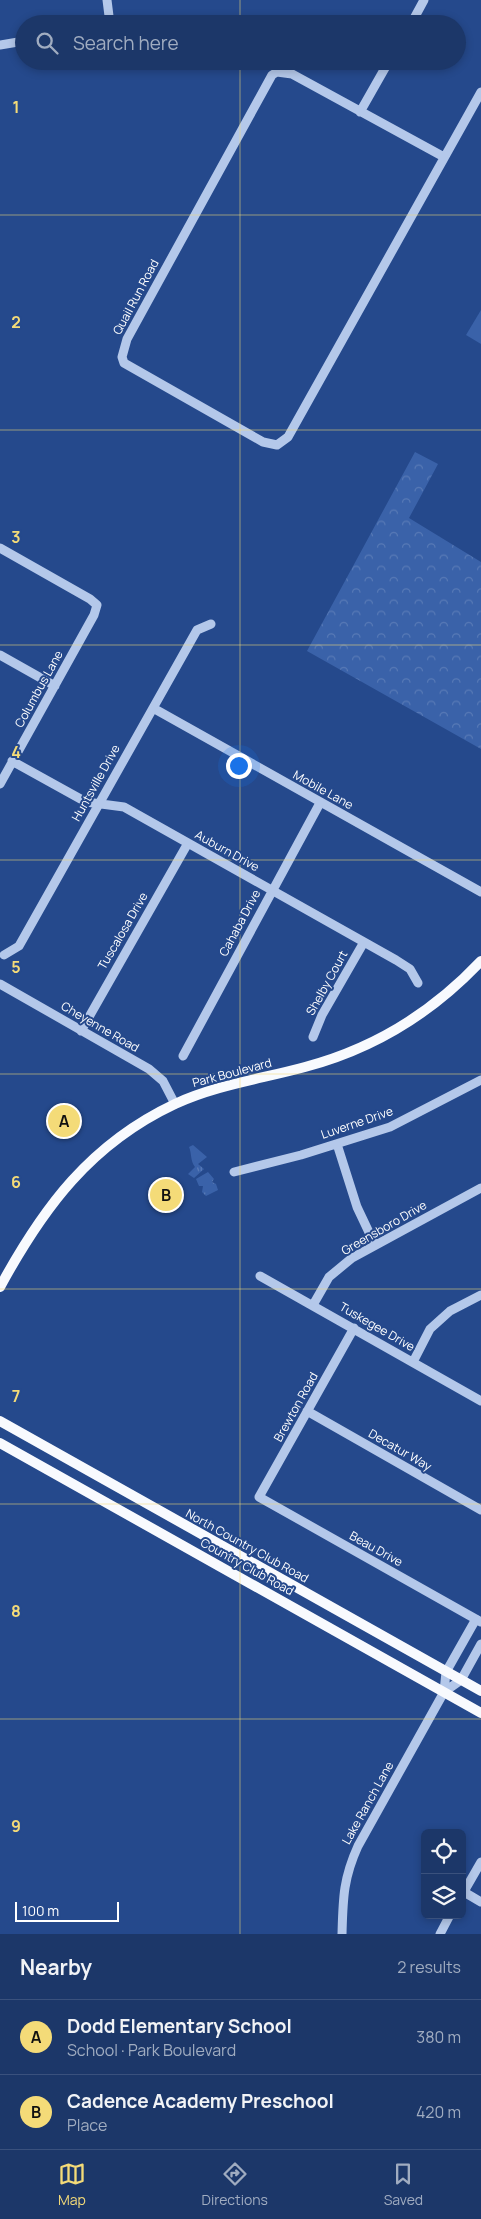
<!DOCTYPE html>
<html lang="en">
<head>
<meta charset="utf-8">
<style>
	body { margin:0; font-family:Manrope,sans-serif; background:#253f6f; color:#f1f3f6 }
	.controls { position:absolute; right:15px; bottom:15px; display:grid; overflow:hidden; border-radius:8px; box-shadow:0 2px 8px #0003 }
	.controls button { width:45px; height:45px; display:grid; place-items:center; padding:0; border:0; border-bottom:1px solid #3a517d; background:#1c3769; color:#f1f3f6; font:25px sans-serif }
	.scale { position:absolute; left:15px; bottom:12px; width:104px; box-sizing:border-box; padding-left:5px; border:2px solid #fff; border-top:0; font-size:14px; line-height:18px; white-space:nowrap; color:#fff; -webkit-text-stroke:4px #25498c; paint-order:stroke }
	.you { position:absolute; left:238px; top:765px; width:18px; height:18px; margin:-12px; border:4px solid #fff; border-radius:50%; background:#1a73e8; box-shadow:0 0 0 8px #1a73e833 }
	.badge { display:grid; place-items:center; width:32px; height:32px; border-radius:50%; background:#f4db78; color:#111; font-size:16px; font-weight:700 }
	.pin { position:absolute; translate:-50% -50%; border:2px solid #fff; box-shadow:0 1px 5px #0006 }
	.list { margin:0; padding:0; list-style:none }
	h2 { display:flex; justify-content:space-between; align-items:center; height:65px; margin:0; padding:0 20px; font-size:21px }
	h2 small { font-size:16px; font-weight:400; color:#a0acc0 }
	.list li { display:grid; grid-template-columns:32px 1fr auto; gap:15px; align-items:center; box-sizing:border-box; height:75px; padding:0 20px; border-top:1px solid #3a517d }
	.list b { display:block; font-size:19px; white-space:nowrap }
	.list p { margin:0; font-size:16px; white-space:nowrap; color:#a0acc0 }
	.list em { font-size:16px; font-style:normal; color:#a0acc0 }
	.icon { flex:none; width:28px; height:28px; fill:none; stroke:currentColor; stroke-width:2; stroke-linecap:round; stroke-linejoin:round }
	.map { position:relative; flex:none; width:481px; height:1934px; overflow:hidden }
	.search { position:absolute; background:#1c3769; box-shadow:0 2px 8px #0003; left:15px; right:15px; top:15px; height:55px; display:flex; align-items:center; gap:12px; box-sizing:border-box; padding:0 18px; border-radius:28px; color:#a0acc0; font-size:19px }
	.sheet { height:215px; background:#1c3769 }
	nav { display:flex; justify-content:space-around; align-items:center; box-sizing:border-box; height:70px; border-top:1px solid #3a517d; background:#1c3769; font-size:14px; color:#a0acc0 }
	nav a { display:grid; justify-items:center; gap:2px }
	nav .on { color:#f4db78 }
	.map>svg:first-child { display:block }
</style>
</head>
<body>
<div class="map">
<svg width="481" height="1934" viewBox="0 0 481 1934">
	<defs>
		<pattern id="forest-crowns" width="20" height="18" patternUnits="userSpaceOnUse" patternTransform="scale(1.25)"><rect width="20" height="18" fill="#3a62a9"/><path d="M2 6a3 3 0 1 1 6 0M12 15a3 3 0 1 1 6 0" fill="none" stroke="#587ab6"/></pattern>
		<pattern id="park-tufts" width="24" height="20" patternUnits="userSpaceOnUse" patternTransform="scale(1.25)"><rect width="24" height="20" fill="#3a62a9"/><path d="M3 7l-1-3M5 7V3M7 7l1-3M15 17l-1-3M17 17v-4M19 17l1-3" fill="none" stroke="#587ab6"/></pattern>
	</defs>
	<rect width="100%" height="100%" fill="#25498c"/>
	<path fill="url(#forest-crowns)" d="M415,452L438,464L409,518L481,562V749L307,651Z"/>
	<path fill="url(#park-tufts)" d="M193,1145L207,1157L198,1164L204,1169L194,1178L188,1174L195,1167C190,1160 192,1154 189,1147Z
		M208,1172L214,1179L212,1182L216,1184L218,1190L206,1196L202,1192L203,1186H199L196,1179Z"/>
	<path fill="#3a62a9" d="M481,310V344L466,335Z"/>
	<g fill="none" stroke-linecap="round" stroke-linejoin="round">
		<path stroke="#b4c8ea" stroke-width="9" d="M107,0L110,24
			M411,24L424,0
			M0,45L24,41
			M360,112L389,61
			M444,157L292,74L277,72L272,75L127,339L122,357L124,363L263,442L277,445L288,437L481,92
			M0,548L90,599L97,605L94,615L0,784
			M0,655L55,686
			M153,708L481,892
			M12,761L86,802L124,807L396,960L410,969L418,983
			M4,955L19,946L197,630L211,624
			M0,984L149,1069L163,1081L175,1104
			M81,1031L188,843
			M313,1037L322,1015L364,942
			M183,1056L320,803
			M337,1144L357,1207L375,1245
			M234,1172L301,1155L390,1127L481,1080
			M260,1276L481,1401
			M313,1305L329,1277L352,1258L481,1188
			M354,1328L259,1497L481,1622
			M413,1362L430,1329L450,1311L481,1295
			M307,1411L481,1510
			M476,1619L446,1672L444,1692L461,1680L481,1644
			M464,1892L481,1902
			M462,1895L481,1862
			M342,1934C343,1899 343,1879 358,1846L444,1692
			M440,1934L450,1915"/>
		<path stroke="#f8fafe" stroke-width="10" d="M0,1287C43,1208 90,1144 175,1104C216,1085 261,1079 305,1067C373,1049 433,1012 481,961
			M0,1421L481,1691
			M0,1443L481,1713"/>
	</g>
	<path fill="none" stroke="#f4db78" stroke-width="1" stroke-opacity="0.55" d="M240,0V24M240,61V1934M0,215H481M0,430H481M0,645H481M0,860H481M0,1074H481M0,1289H481M0,1504H481M0,1719H481"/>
	<g text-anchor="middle" stroke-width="4" stroke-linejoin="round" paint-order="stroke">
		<g font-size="12" fill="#fff" stroke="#25498c">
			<text transform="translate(136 297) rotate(-62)" y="4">Quail Run Road</text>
			<text transform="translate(39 689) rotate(-61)" y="4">Columbus Lane</text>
			<text transform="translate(96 783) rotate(-61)" y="4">Huntsville Drive</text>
			<text transform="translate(323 790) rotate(29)" y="4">Mobile Lane</text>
			<text transform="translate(227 851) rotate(29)" y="4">Auburn Drive</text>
			<text transform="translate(240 923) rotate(-62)" y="4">Cahaba Drive</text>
			<text transform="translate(123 931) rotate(-60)" y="4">Tuscalosa Drive</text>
			<text transform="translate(327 983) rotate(-61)" y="4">Shelby Court</text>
			<text transform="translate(100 1027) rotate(30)" y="4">Cheyenne Road</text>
			<text transform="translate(232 1073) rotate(-15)" y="4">Park Boulevard</text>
			<text transform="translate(357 1123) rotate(-19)" y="4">Luverne Drive</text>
			<text transform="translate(384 1228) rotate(-30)" y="4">Greensboro Drive</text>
			<text transform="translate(377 1327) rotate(30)" y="4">Tuskegee Drive</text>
			<text transform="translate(296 1407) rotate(-61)" y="4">Brewton Road</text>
			<text transform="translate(400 1450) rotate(30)" y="4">Decatur Way</text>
			<text transform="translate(247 1546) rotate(29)" y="4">North Country Club Road</text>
			<text transform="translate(376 1549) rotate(29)" y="4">Beau Drive</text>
			<text transform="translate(247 1567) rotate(29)" y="4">Country Club Road</text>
			<text transform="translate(368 1803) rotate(-61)" y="4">Lake Ranch Lane</text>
		</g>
	</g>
	<g font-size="16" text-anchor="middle" font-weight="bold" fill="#f4db78" stroke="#25498c" stroke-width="4" stroke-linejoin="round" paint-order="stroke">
		<text x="16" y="113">1</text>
		<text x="16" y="328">2</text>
		<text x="16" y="543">3</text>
		<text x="16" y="758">4</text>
		<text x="16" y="973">5</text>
		<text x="16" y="1188">6</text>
		<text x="16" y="1402">7</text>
		<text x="16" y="1617">8</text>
		<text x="16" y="1832">9</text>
	</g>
</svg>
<div class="controls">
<button><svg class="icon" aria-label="locate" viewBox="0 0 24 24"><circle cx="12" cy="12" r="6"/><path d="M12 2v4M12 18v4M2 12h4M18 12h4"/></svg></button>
<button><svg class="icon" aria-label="layers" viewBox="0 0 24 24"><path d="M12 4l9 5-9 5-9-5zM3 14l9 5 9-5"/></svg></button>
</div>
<div class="scale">100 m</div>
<div class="you"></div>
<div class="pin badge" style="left:64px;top:1121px">A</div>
<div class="pin badge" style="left:166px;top:1195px">B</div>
<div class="search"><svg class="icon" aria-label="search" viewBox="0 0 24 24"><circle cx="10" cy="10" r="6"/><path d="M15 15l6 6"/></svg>Search here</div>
</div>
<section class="sheet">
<h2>Nearby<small>2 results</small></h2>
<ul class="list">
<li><span class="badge">A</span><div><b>Dodd Elementary School</b><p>School · Park Boulevard</p></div><em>380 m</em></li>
<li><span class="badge">B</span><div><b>Cadence Academy Preschool</b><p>Place</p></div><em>420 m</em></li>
</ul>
</section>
<nav>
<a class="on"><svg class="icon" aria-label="map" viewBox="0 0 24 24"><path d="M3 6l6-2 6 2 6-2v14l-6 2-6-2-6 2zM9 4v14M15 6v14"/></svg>Map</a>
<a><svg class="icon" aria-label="directions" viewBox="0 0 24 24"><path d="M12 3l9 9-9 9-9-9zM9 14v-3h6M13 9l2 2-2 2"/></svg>Directions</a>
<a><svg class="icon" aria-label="saved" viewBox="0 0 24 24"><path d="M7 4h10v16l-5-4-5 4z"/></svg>Saved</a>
</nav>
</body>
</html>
